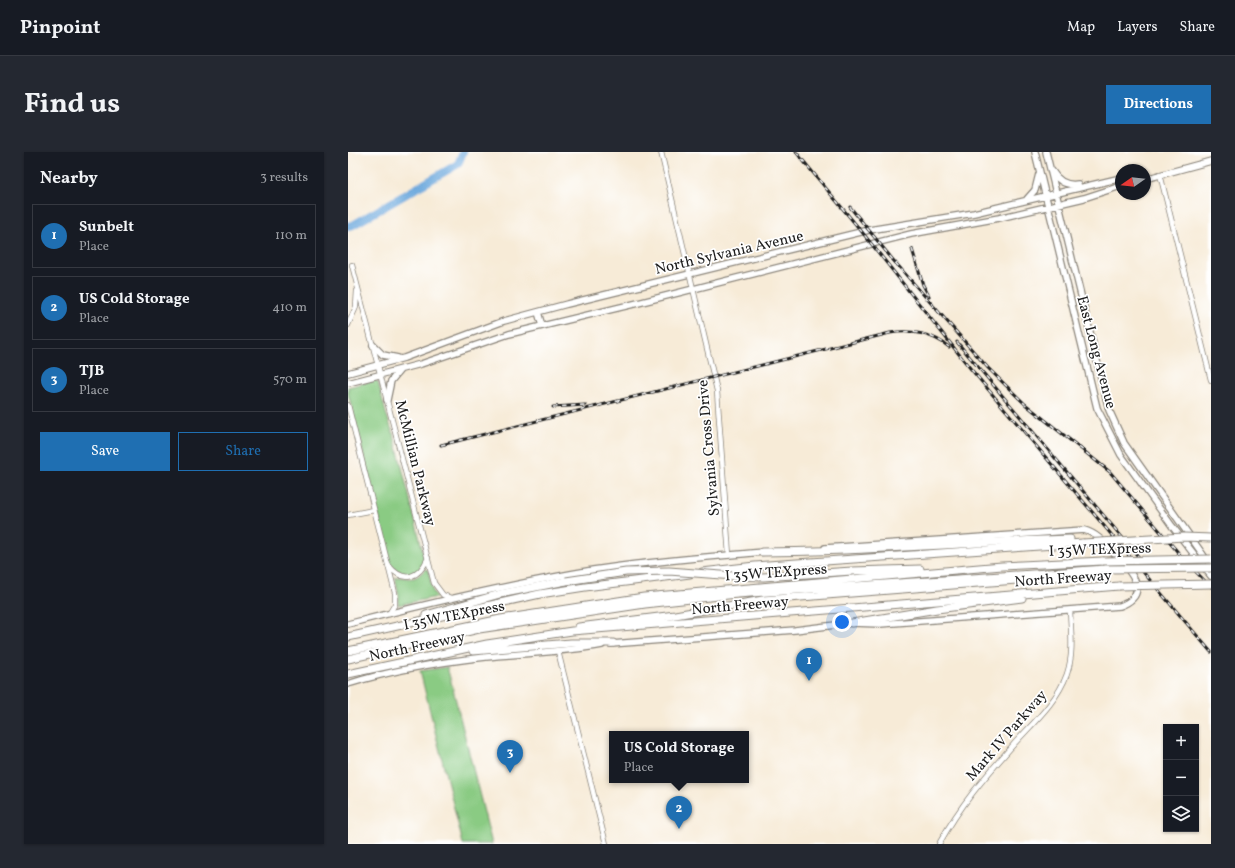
<!DOCTYPE html>
<html lang="en">
<head>
<meta charset="utf-8">
<style>
	body { margin:0; font-family:Vollkorn,serif; background:#242831; color:#f1f3f6 }
	.controls { position:absolute; right:12px; bottom:12px; display:grid; overflow:hidden; border-radius:0px; box-shadow:0 1px 3px #0004 }
	.controls button { width:36px; height:36px; display:grid; place-items:center; padding:0; border:0; border-bottom:1px solid #363941; background:#171b24; color:#f1f3f6; font:20px sans-serif }
	.compass { position:absolute; left:767px; top:12px; width:36px; height:36px; border-radius:50%; background:#171b24; box-shadow:0 1px 3px #0004; rotate:256deg }
	.you { position:absolute; left:494px; top:470px; width:14px; height:14px; margin:-10px; border:3px solid #fff; border-radius:50%; background:#1a73e8; box-shadow:0 0 0 6px #1a73e833 }
	.badge { display:grid; place-items:center; width:26px; height:26px; border-radius:50%; background:#1f6fb2; color:#fff; font-size:13px; font-weight:700 }
	.pin { position:absolute; translate:-50% -33px; filter:drop-shadow(0 1px 2px #0008) }
	.pin::after { content:''; position:absolute; top:21px; width:14px; height:12px; background:inherit; clip-path:polygon(0 0,100% 0,50% 100%) }
	.popup { position:absolute; left:261px; top:579px; width:140px; height:52px; box-sizing:border-box; display:grid; place-content:center; border-radius:0px; background:#171b24; filter:drop-shadow(0 1px 3px #0005); font-size:13px; white-space:nowrap; color:#9ea1a6 }
	.popup b { font-size:15px; color:#f1f3f6 }
	.popup::after { content:''; position:absolute; left:50%; top:100%; margin-left:-8px; border:8px solid transparent; border-top-color:#171b24 }
	.list { margin:0; padding:0; list-style:none }
	h2 { display:flex; justify-content:space-between; align-items:center; height:52px; margin:0; padding:0 16px; font-size:17px }
	h2 small { font-size:13px; font-weight:400; color:#9ea1a6 }
	.list li { display:grid; grid-template-columns:26px 1fr auto; gap:12px; align-items:center; box-sizing:border-box; height:64px; margin:0 8px 8px; padding:0 8px; border:1px solid #363941; border-radius:0px }
	.list b { display:block; font-size:15px; white-space:nowrap }
	.list p { margin:0; font-size:13px; white-space:nowrap; color:#9ea1a6 }
	.list em { font-size:13px; font-style:normal; color:#9ea1a6 }
	.actions { display:flex; gap:8px; padding:12px 16px }
	.actions a { flex:1; padding:9px 0; border:1px solid #1f6fb2; border-radius:0px; text-align:center; font-size:14px; color:#1f6fb2 }
	.actions .main { background:#1f6fb2; color:#fff }
	.icon { flex:none; width:22px; height:22px; fill:none; stroke:currentColor; stroke-width:2; stroke-linecap:round; stroke-linejoin:round }
	.map { position:relative; flex:none; width:863px; height:692px; overflow:hidden; border-radius:0px }
	header { display:flex; align-items:center; gap:24px; box-sizing:border-box; height:56px; padding:0 20px; background:#171b24; border-bottom:1px solid #363941 }
	header strong { font-size:19px }
	nav { display:flex; gap:22px; margin-inline-start:auto; font-size:14px }
	.intro { display:flex; align-items:center; justify-content:space-between; box-sizing:border-box; height:96px; padding:0 24px }
	h1 { margin:0; font-size:28px }
	.button { padding:10px 18px; border-radius:0px; background:#1f6fb2; color:#fff; font-size:14px; font-weight:700 }
	main { display:flex; gap:24px; padding:0 24px }
	aside { flex:1; background:#171b24; border-radius:0px; box-shadow:0 1px 3px #0004 }
	.map>svg:first-child { display:block }
</style>
</head>
<body>
<header>
<strong>Pinpoint</strong>
<nav><a>Map</a><a>Layers</a><a>Share</a></nav>
</header>
<div class="intro"><h1>Find us</h1><a class="button">Directions</a></div>
<main>
<aside>
<h2>Nearby<small>3 results</small></h2>
<ul class="list">
<li><span class="badge">1</span><div><b>Sunbelt</b><p>Place</p></div><em>110 m</em></li>
<li><span class="badge">2</span><div><b>US Cold Storage</b><p>Place</p></div><em>410 m</em></li>
<li><span class="badge">3</span><div><b>TJB</b><p>Place</p></div><em>570 m</em></li>
</ul>
<div class="actions"><a class="main">Save</a><a>Share</a></div>
</aside>
<div class="map">
<svg width="863" height="692" viewBox="0 0 863 692">
	<rect width="100%" height="100%" fill="#fff"/>
	<filter id="ink" filterUnits="userSpaceOnUse"><feTurbulence type="fractalNoise" baseFrequency=".025" numOctaves="2"/><feDisplacementMap in="SourceGraphic" scale="8" xChannelSelector="R" yChannelSelector="G"/><feConvolveMatrix kernelMatrix="1 2 1 2 8 2 1 2 1" color-interpolation-filters="sRGB"/></filter>
	<filter id="wash" filterUnits="userSpaceOnUse"><feTurbulence type="fractalNoise" baseFrequency=".012" numOctaves="4" result="noise"/><feDisplacementMap in="SourceGraphic" scale="16" xChannelSelector="R" yChannelSelector="G"/><feGaussianBlur stdDeviation="0.9" result="paint"/><feColorMatrix in="noise" values="0 0 0 0 0 0 0 0 0 0 0 0 0 0 0 0 0 1.4 0 .05"/><feComposite in="paint" operator="in"/></filter>
	<g filter="url(#wash)">
		<rect width="100%" height="100%" fill="#f7ebd7"/>
		<path fill="#8acb83" stroke="#537450" d="M28,228L30,230L38,261L47,287L76,404C74,426 56,427 43,413L0,241V235Z
			M77,417L80,418L85,440L89,445L50,453L51,444L47,425C60,424 65,432 77,417Z
			M99,515L105,537L144,692H115L72,519Z"/>
		<g fill="none" stroke-linecap="round" stroke-linejoin="round">
			<path stroke="#6aa7dc" stroke-width="8" d="M0,74L5,73L110,12L115,0"/>
		</g>
	</g>
	<g filter="url(#ink)">
		<g fill="none" stroke-linecap="round" stroke-linejoin="round">
			<defs>
				<path id="minor" d="M313,0L369,239L381,403
					M812,22L863,228
					M4,113L86,431L95,443L103,446
					M0,173L8,155L9,139
					M0,253L47,441V452L41,462
					M0,363L26,358
					M41,414C56,432 71,426 80,406
					M210,499L258,692
					M591,692C613,652 636,626 666,592C685,571 709,550 719,522C726,501 723,480 722,459"/>
				<path id="major" d="M687,0L749,256L773,303L824,374L863,424
					M698,0L761,258L776,291L863,414
					M704,19C710,29 718,34 730,32
					M797,27L863,9
					M679,47L687,38L691,22
					M190,160L194,174
					M25,193L35,203L50,206
					M0,221L56,206L156,169L219,152L521,78L626,61L773,26
					M0,231L73,212L161,182L290,151L563,82L651,66L736,46L773,34
					M39,248L43,229L52,218
					M0,472C81,451 163,432 245,418C302,409 359,405 416,400
					M263,492L447,478L504,471L532,472L772,454C803,442 784,421 769,405C759,394 751,382 736,378L477,396
					M0,532C44,518 92,510 138,505C177,501 216,500 254,493"/>
				<path id="highway" d="M414,400C517,400 619,390 722,387
					M354,420L407,414L735,391
					M386,424L415,425L504,419L572,417
					M78,463L152,442L218,429
					M504,471L589,457L674,446
					M231,475L327,463L415,448L744,422
					M0,485L192,442L237,435L342,422
					M0,499L153,467L296,445L654,414L755,409
					M125,499L223,491H265
					M0,507L131,477L297,452L389,442L758,417
					M0,522L139,492L224,479L771,434"/>
			</defs>
			<use href="#minor" stroke="#8a847a" stroke-width="6"/>
			<use href="#major" stroke="#8a847a" stroke-width="8"/>
			<use href="#highway" stroke="#8a847a" stroke-width="9"/>
			<use href="#minor" stroke="#fff" stroke-width="4.5"/>
			<use href="#major" stroke="#fff" stroke-width="5.5"/>
			<use href="#highway" stroke="#fff" stroke-width="7"/>
			<defs>
				<path id="rail" d="M448,0L514,80L622,216L863,500
					M502,55L545,108L640,216L677,252L762,320L839,411L863,435
					M564,97L575,133L581,144
					M609,190L800,416
					M205,255L237,253
					M93,293L542,181C563,177 585,182 601,195"/>
			</defs>
			<use href="#rail" stroke="#1c1c1c" stroke-width="3"/>
			<use href="#rail" stroke="#fff" stroke-width="1.5" stroke-dasharray="4.5" stroke-linecap="butt"/>
			<defs>
				<path id="highway-bridge" d="M735,391L836,385L863,386
					M755,409L863,407
					M758,417L863,416
					M218,429L278,420L321,419L386,424
					M771,434L863,432"/>
			</defs>
			<use href="#highway-bridge" stroke="#8a847a" stroke-width="9" stroke-linecap="butt"/>
			<use href="#highway-bridge" stroke="#fff" stroke-width="7"/>
		</g>
	</g>
	<g text-anchor="middle" stroke-width="3.5" stroke-linejoin="round" paint-order="stroke">
		<g font-size="15" fill="#1c1c1c" stroke="#fff">
			<text transform="translate(381 100) rotate(-13)" y="5">North Sylvania Avenue</text>
			<text transform="translate(749 200) rotate(75)" y="5">East Long Avenue</text>
			<text transform="translate(360 296) rotate(-95)" y="5">Sylvania Cross Drive</text>
			<text transform="translate(68 311) rotate(76)" y="5">McMillian Parkway</text>
			<text transform="translate(752 397) rotate(-2)" y="5">I 35W TEXpress</text>
			<text transform="translate(428 420) rotate(-4)" y="5">I 35W TEXpress</text>
			<text transform="translate(715 426) rotate(-4)" y="5">North Freeway</text>
			<text transform="translate(392 453) rotate(-5)" y="5">North Freeway</text>
			<text transform="translate(106 463) rotate(-11)" y="5">I 35W TEXpress</text>
			<text transform="translate(69 494) rotate(-12)" y="5">North Freeway</text>
			<text transform="translate(658 583) rotate(-49)" y="5">Mark IV Parkway</text>
		</g>
	</g>
</svg>
<div class="controls">
<button>+</button>
<button>−</button>
<button><svg class="icon" aria-label="layers" viewBox="0 0 24 24"><path d="M12 4l9 5-9 5-9-5zM3 14l9 5 9-5"/></svg></button>
</div>
<svg class="compass" viewBox="-18 -18 36 36"><path d="M0-13l5 13h-10z" fill="#e53935"/><path d="M0 13l5-13h-10z" fill="#9ea1a6"/></svg>
<div class="you"></div>
<div class="pin badge" style="left:461px;top:529px">1</div>
<div class="pin badge" style="left:331px;top:677px">2</div>
<div class="popup"><b>US Cold Storage</b>Place</div>
<div class="pin badge" style="left:162px;top:621px">3</div>
</div>
</main>
</body>
</html>
